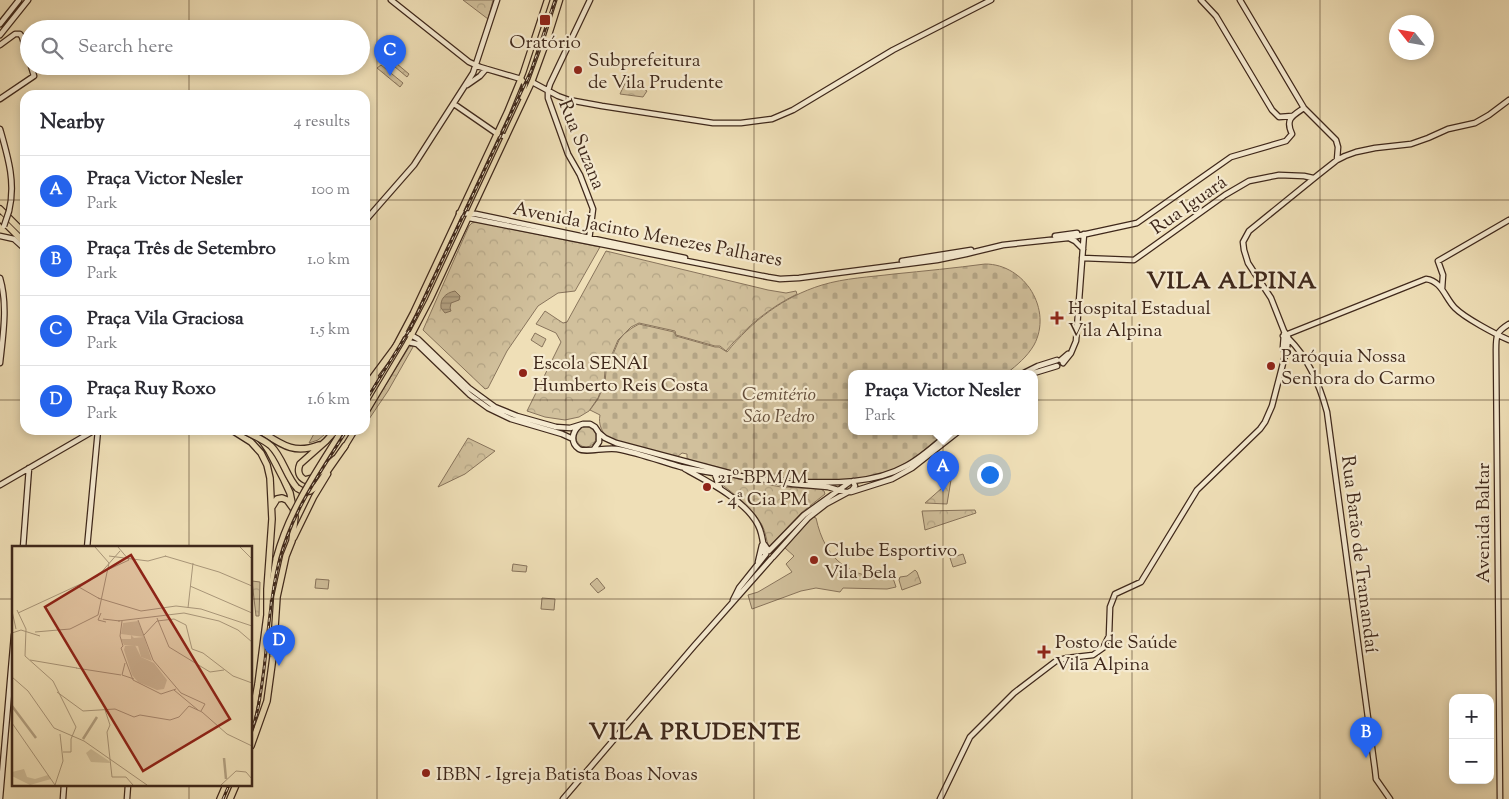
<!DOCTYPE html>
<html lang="en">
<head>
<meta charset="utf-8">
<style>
	body { margin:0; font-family:"Sorts Mill Goudy",serif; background:#f2f2f3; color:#2b2b33 }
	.controls { position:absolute; right:15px; bottom:15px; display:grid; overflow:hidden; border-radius:10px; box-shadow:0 2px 8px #0003 }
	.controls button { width:45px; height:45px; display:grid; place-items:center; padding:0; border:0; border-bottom:1px solid #e1e1e2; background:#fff; color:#2b2b33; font:25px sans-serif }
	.compass { position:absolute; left:1389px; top:15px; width:45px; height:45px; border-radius:50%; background:#fff; box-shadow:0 2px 8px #0003; rotate:301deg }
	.you { position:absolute; left:989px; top:474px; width:18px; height:18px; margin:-12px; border:4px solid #fff; border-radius:50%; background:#1a73e8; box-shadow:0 0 0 8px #1a73e833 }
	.badge { display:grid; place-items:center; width:32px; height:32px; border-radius:50%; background:#2563eb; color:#fff; font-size:16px; font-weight:700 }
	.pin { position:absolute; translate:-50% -41px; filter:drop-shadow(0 1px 2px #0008) }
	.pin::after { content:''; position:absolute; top:26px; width:18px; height:15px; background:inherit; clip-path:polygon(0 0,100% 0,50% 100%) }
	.popup { position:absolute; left:848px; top:370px; width:190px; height:65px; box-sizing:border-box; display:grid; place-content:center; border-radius:10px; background:#fff; filter:drop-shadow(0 1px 4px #0005); font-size:16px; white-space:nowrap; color:#7c7c81 }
	.popup b { font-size:19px; color:#2b2b33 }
	.popup::after { content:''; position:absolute; left:50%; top:100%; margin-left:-10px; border:10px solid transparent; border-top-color:#fff }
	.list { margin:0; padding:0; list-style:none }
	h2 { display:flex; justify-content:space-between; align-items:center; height:65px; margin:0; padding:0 20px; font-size:21px }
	h2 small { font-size:16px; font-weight:400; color:#7c7c81 }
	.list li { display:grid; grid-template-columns:32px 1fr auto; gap:15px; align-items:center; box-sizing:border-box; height:70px; padding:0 20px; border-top:1px solid #e1e1e2 }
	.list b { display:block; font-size:19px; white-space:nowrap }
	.list p { margin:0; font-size:16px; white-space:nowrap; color:#7c7c81 }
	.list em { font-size:16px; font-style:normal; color:#7c7c81 }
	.icon { flex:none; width:28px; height:28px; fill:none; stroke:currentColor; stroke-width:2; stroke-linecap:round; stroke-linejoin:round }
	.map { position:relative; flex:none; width:1509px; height:799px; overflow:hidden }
	.search { position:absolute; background:#fff; box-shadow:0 2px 8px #0003; left:20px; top:20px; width:350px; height:55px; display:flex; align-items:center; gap:12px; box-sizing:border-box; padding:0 18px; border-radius:28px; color:#7c7c81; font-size:19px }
	.panel { position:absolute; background:#fff; box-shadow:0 2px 8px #0003; left:20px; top:90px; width:350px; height:345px; border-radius:15px }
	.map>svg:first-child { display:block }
</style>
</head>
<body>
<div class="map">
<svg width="1509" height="799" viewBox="0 0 1509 799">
	<defs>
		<pattern id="forest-crowns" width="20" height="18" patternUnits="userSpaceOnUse" patternTransform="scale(1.25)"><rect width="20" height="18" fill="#d1c09c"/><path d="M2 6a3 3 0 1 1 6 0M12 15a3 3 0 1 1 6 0" fill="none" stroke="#b4a586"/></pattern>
		<pattern id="cemetery-stones" width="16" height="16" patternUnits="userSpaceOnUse" patternTransform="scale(1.25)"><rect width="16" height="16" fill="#d1c09c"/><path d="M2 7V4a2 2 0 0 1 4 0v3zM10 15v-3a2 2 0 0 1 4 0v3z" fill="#b4a586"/></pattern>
		<pattern id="water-rules" width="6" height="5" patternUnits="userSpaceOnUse" patternTransform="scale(1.25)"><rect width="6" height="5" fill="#b3a182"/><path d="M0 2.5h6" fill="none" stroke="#93836a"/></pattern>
	</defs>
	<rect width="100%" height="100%" fill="#efdfb7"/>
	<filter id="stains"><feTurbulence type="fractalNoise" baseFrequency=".004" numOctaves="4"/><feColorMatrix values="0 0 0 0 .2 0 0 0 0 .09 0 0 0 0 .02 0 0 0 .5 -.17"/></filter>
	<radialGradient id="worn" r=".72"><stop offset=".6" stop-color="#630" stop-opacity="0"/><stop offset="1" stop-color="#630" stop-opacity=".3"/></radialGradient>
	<path fill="#d1c09c" stroke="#88745c" d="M535,333L546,339L542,347L531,340Z
		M813,517L816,518C825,560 850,579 893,578L896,587L887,589L843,588L840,592L816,588L801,591L752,609L748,595L758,592L792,572L786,564L794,556L785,548Z
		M963,554L966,563L953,567L950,558Z
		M513,564L527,566L526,572L512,571Z
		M597,578L605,588L598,593L590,584Z
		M316,579L329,580L328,589L315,588Z
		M542,598L555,599L554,610L541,609Z"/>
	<path fill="url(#forest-crowns)" stroke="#88745c" d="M463,0H493L488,19Z
		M384,53L409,74L407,77L382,56Z
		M381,65L403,83L400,87L377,68Z
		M627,79L647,91L643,97L620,94Z
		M476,222L600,247L575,291L558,293L538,306L507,351L488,388L485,389L423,330L469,226L472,223Z
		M606,251L768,290L786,293L796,291L797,294C769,308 747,326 726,351L720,346H715L676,335L675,331L639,323L631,327L618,340L605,371L604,382L598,398L589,411L579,417L565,420L545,417L527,411L561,342L556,333L536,324L545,311L563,323L567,322Z
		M412,346L413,347L388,391L365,425V419L409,347Z
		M576 437a10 10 0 1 1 20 0a10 10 0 1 1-20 0Z
		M316,430H330L318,440L309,443Z
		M468,438L495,451L465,474L438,487Z
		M723,476L781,487L821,489L824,491L825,494L801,513L769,547C766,541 766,532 762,525C753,508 735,495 720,483L719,478Z
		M951,480L947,504L925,503Z
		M975,510L976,513L925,530L922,511Z
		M915,570L917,572L921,583L902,590L899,580L900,577L907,576Z
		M252,581L260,582L259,616H256Z"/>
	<path fill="url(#cemetery-stones)" stroke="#88745c" d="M985,264C1025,264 1053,310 1034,345C1027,357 1017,365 1007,373H852V431H947C935,440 924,451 911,460C878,481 834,482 796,481L794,479L768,476L765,478L748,475L690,460L687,458V454L682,453L677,457L609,439C602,433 598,424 600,415L590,410L598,399L605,383L606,371L619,340L624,334L632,328L639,324L674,332L676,336L715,347H719L727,352C752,321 783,297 822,285C845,278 870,277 894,274C924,271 955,268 985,264Z"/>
	<path fill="url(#water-rules)" stroke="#857159" d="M455,291L460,296L459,300L451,303L450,308L451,311L445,313L441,308C440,299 445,293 455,291Z"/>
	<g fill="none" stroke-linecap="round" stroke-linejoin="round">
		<defs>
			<path id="secondary" d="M391,0L469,62L480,67L521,79
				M1201,0L1216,16L1272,110L1279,117L1292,116
				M1240,0L1304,108L1336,140L1338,147L1337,160
				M0,24L19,0
				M0,35L28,0
				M0,45L15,34H20L22,37L29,59
				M532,82L558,96L569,100L602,106L713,123H741L772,119L793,110L893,50L991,0
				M467,85L480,76L486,69
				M0,99L34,76L31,66
				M454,104L496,133L506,137
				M0,129C8,157 16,183 9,211
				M459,213L476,214L685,258
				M469,218L768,277L780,279L799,278L937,260L966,254L1003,245L1068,238L1137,223L1231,157L1286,141L1292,134C1285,119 1292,116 1304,108
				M365,221L414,165L473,73L497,0
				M0,236L14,239L25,249
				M1055,236L1077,233
				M1069,238L1075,241L1083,249
				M589,240L593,209L580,175L568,154L548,98V91L550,84L590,0
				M1082,258L1134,260L1225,195L1249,181L1279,175L1304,176L1313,178
				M902,261L971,250
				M0,278C8,305 3,335 0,363
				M1442,289L1443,275L1438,261L1509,220
				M403,334H409L418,339L469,388L495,407L517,416L556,427L570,428L583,424H590L595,427L599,433L605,438L616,443L740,476L793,484L828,487L845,492H851L892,479L912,468L959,431
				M1284,334L1283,347L1285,354
				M1283,336L1426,279C1442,281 1445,298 1455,308C1465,318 1495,334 1509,340
				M1289,339C1308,358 1320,386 1327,412L1375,770L1376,779L1390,799
				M408,342L417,344L470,395L488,408L511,419L562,434L573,439
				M1061,360L1068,354
				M1063,363L1071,353L1076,341L1084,234
				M1024,373L1038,366L1057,360
				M1034,373L1057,366
				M579,426C572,432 570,443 579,449C585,453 606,447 617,449C639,453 660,461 681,467C696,470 712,473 727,475
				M594,449L599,442V433
				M685,469C709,482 746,501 758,525C763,534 763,545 765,555
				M714,472L720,488
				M798,482C833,483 874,484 906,466C923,457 937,443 952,431
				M0,485L95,430
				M764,544L769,551L804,515L850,482
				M23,548L29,468
				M87,548L98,430
				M773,557L808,518L826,504L852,490L855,486L853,481
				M758,562L762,545
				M733,600L739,588L766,554
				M0,798L14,635
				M63,799L64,785
				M127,799L128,785
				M563,799L694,646L771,559
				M940,799L970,737L1014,693L1056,661L1067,658L1093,655L1103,648L1109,636L1110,607L1115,594L1141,582L1197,490L1260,429L1265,422L1272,406L1287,348L1288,337L1284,331L1271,298L1248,263L1244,250L1243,242L1249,231L1318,175L1337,160L1345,156L1356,152L1375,148L1411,144L1428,138L1448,129L1475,123L1489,115L1509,100
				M1500,799L1496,350C1496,335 1496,332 1509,324"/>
			<path id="primary" d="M521,79L525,84L522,97
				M395,347L413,313L507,112L523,73L547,0
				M365,395L376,377
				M365,414L408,342L430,300L532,82L548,38L560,0
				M337,438L342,430
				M344,448L355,430
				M294,538L314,497L328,474
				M269,598L276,558"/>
			<path id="highway" d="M0,209L25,234
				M0,218L25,243
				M365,388L397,345
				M232,430L251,442L261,453L267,465L270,478L272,519L267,589V615L258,684L251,721
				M259,430C281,444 293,455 319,445
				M335,459L313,478L305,480C299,477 297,471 300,464L326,441L336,430
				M297,488L304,492L310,491L317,486L345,446
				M272,507L277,499L282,498L287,500L292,507
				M251,746L267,701L273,657L277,597L286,556L292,541L295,517L290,493L284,480L269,451L263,442L252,430
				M220,799L226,785
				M230,799L236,785"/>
		</defs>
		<use href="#secondary" stroke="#3f281b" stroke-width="7"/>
		<use href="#primary" stroke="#3f281b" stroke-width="7"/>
		<use href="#highway" stroke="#3f281b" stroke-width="8"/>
		<use href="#secondary" stroke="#f5ead0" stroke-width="4.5"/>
		<use href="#primary" stroke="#efdfb7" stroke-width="4.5"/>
		<use href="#highway" stroke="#efdfb7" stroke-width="5.5"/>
		<defs>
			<path id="rail" d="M365,402L410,329L531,71L555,0
				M251,732C259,712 261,690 264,669C268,635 270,599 278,566C290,515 319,474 347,430
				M223,799L229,785"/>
		</defs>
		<use href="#rail" stroke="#3f281b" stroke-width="3"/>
		<use href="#rail" stroke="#f5ead0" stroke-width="1" stroke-dasharray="4" stroke-linecap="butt"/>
		<defs>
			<path id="secondary-bridge" d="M4,226L9,211"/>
			<path id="primary-bridge" d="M276,558C288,513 313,476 337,438"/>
			<path id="highway-bridge" d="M243,430C252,435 263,439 271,446C283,458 286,476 297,488"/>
		</defs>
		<use href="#secondary-bridge" stroke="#3f281b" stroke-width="7" stroke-linecap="butt"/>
		<use href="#primary-bridge" stroke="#3f281b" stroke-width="7" stroke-linecap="butt"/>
		<use href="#highway-bridge" stroke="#3f281b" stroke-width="8" stroke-linecap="butt"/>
		<use href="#secondary-bridge" stroke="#f5ead0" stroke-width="4.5"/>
		<use href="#primary-bridge" stroke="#efdfb7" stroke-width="4.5"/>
		<use href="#highway-bridge" stroke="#efdfb7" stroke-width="5.5"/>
	</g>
	<path fill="none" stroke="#3f281b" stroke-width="1" stroke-opacity="0.55" d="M189,0V29M377,0V799M566,0V799M754,0V799M943,0V799M1132,0V799M1320,0V799M189,66V95M0,200H25M365,200H1509M0,400H25M365,400H1509M189,430V548M0,599H14M251,599H1509M189,785V799"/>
	<g fill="#8f2418" stroke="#f5ead0" stroke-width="2">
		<rect x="539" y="14" width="12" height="12" rx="2.5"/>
		<circle cx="578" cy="70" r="5"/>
		<path d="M1054.5 310.5h5v5h5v5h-5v5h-5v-5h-5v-5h5z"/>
		<circle cx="1271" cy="366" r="5"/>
		<circle cx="523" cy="373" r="5"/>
		<circle cx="707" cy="487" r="5"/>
		<circle cx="814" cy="560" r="5"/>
		<path d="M1041.5 644.5h5v5h5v5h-5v5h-5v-5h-5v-5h5z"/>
		<circle cx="426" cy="773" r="5"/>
	</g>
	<g text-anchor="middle" stroke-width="4.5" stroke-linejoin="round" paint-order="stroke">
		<g font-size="19" fill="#3f281b" stroke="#f5ead0" text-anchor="start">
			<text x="545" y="48" text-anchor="middle">Oratório</text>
			<text x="588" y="66">Subprefeitura<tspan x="588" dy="22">de Vila Prudente</tspan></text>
			<text x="1068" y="314">Hospital Estadual<tspan x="1068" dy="22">Vila Alpina</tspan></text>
			<text x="1281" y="362">Paróquia Nossa<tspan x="1281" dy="22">Senhora do Carmo</tspan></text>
			<text x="533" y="369">Escola SENAI<tspan x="533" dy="22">Humberto Reis Costa</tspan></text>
			<text x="717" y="483">21º BPM/M<tspan x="717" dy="22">- 4ª Cia PM</tspan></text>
			<text x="824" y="556">Clube Esportivo<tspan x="824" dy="22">Vila Bela</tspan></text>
			<text x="1055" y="648">Posto de Saúde<tspan x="1055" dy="22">Vila Alpina</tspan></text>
			<text x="436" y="780">IBBN - Igreja Batista Boas Novas</text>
		</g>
		<g font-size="19" fill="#3f281b" stroke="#f5ead0">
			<text transform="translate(583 144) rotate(68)" y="7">Rua Suzana</text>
			<text transform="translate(1188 204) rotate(-35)" y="7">Rua Iguará</text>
			<text transform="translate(648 233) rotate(11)" y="7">Avenida Jacinto Menezes Palhares</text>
			<text transform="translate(1482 523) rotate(-90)" y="7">Avenida Baltar</text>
			<text transform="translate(1361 554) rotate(83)" y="7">Rua Barão de Tramandaí</text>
		</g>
		<g font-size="19" font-style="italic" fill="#644e3b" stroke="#f5ead0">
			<text x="779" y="400">Cemitério<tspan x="779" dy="22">São Pedro</tspan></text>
		</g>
		<g font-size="24" font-weight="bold" letter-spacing="1" fill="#3f281b" stroke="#f5ead0">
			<text x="1232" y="288">VILA ALPINA</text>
			<text x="695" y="739">VILA PRUDENTE</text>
		</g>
	</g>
	<g transform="translate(12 546)">
		<rect width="240" height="240" fill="#efdfb7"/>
		<path d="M79,203L97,215L98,217L79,216L74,207Z" fill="#d1c09c"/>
		<path d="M126,75L132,91L109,88L111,77ZM119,89L122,92L132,91L140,115L129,111L126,100L112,99L109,93H119ZM12,223L15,231L23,233L36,229L39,233L18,239L0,230V226Z" fill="#d1c09c"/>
		<path d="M123,99L129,111L142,117L155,134L152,143L145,144L126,136L120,129L112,104L113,100Z" fill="#d1c09c"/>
		<path fill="none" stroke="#b3a182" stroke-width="2.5" d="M0,160L24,192M71,193L85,171M212,212L214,233"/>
		<path fill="none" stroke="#a99679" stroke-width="1" d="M228,1L240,13M97,10L136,15L154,10M153,10L207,26L240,40M93,25L117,14L106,1M65,40L88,53M178,40L240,67M86,52L129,65L164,60L189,63L240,80M176,62L181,17M5,64L14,83L13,110L41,135L64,181L59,193V206H51M0,65L4,83M6,67L86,30L108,5M89,67L86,74L94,76M145,72L157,101L198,126L212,124M91,73L108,75M126,74L141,114L169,147L193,158L189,165M106,75L172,67L207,75L226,84L240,96M110,75L108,90L111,100M145,75L162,73L174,79L180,103L191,107L221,130L240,137M23,86L58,83L86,69L97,17L83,1M0,87L9,84L28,90M132,89L145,75M111,100L109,102L121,134L149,148M18,114L65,122M113,117L110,129L122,133M64,122L109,129M0,131L16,145L42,182L72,195L135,239M162,144L186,164M45,146L71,165L103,163L122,171L128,169L158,174L167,171L177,160L190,166L215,188L240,200M149,148L164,143M93,164L98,179L95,186L100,231H114L121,239M0,177L43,239M43,239L51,215L48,188M209,239L224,225L234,226L240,233"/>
		<path fill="#8f2418" fill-opacity="0.15" stroke="#8f2418" stroke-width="2.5" d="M119,9L218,173L131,225L33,61Z"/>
		<rect width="240" height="240" fill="none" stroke="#3f281b" stroke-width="2.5"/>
	</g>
	<rect width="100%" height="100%" filter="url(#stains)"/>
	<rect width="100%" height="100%" fill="url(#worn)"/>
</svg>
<div class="controls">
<button>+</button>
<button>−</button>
</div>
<svg class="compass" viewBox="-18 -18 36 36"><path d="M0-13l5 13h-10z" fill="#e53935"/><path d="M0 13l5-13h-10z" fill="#7c7c81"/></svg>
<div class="you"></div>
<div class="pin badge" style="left:943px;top:492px">A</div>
<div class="popup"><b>Praça Victor Nesler</b>Park</div>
<div class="pin badge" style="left:1366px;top:758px">B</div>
<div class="pin badge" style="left:390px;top:76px">C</div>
<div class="pin badge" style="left:279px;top:666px">D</div>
<div class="search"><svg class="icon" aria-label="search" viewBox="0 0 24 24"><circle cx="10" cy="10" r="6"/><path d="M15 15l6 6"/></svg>Search here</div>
<section class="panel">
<h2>Nearby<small>4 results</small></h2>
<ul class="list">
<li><span class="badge">A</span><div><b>Praça Victor Nesler</b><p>Park</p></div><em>100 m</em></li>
<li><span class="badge">B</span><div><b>Praça Três de Setembro</b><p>Park</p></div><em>1.0 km</em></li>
<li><span class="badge">C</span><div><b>Praça Vila Graciosa</b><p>Park</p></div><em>1.5 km</em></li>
<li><span class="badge">D</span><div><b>Praça Ruy Roxo</b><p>Park</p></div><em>1.6 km</em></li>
</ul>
</section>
</div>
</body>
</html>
